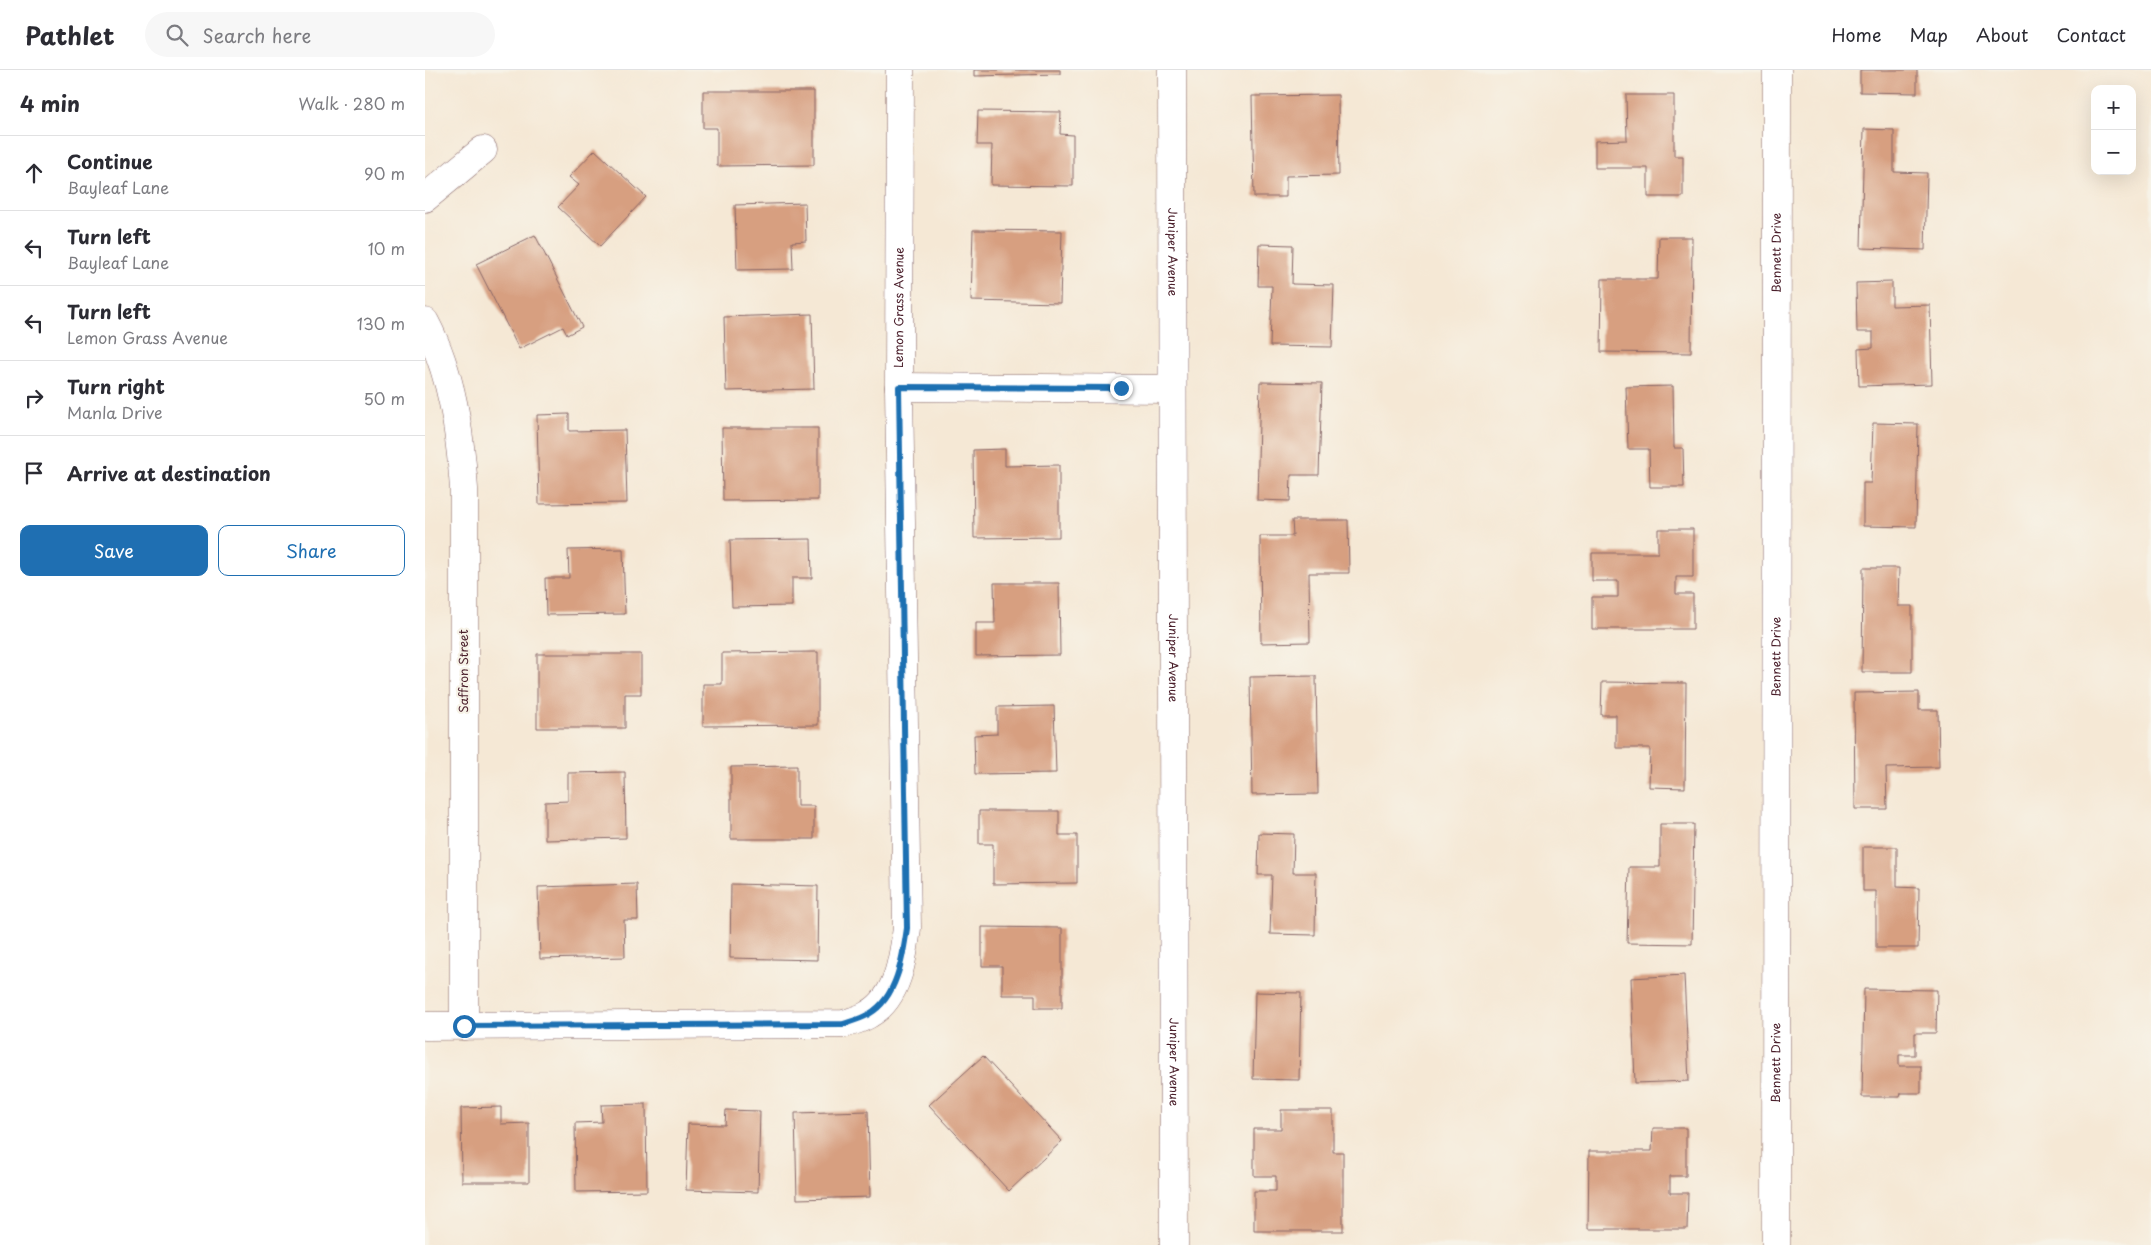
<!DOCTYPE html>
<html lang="en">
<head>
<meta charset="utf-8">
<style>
	body { margin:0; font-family:"Playpen Sans",sans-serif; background:#f7f7f7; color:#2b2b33 }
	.controls { position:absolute; right:15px; top:15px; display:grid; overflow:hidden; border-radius:10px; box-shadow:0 5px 20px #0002 }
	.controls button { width:45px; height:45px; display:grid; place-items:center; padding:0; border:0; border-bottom:1px solid #e1e1e2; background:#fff; color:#2b2b33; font:25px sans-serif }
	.stop { position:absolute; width:15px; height:15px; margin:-11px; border:4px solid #1f6fb2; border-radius:50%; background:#fff }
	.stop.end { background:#1f6fb2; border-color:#fff; box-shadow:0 1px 5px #0008 }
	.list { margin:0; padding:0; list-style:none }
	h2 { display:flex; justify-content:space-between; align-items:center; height:65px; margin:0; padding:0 20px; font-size:21px }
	h2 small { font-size:16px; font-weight:400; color:#7c7c81 }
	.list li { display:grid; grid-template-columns:32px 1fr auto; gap:15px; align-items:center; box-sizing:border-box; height:75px; padding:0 20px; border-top:1px solid #e1e1e2 }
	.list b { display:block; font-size:19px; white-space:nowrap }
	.list p { margin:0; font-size:16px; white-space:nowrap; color:#7c7c81 }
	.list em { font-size:16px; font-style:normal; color:#7c7c81 }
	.actions { display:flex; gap:10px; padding:15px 20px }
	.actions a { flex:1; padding:11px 0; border:1px solid #1f6fb2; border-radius:10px; text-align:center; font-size:18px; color:#1f6fb2 }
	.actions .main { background:#1f6fb2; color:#fff }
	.icon { flex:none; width:28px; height:28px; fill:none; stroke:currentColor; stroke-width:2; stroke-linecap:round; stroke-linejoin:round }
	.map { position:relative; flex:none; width:1726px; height:1175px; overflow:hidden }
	header { display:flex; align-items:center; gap:30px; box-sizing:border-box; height:70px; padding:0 25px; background:#fff; border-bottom:1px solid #e1e1e2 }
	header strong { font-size:24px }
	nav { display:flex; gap:28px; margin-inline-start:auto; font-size:18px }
	.search { width:350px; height:45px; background:#f7f7f7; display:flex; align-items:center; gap:12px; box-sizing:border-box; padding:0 18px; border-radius:28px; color:#7c7c81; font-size:19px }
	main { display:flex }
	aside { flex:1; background:#fff }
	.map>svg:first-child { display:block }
</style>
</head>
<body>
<header>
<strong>Pathlet</strong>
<div class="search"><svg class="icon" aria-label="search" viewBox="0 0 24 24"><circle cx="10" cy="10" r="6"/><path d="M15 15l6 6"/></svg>Search here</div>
<nav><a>Home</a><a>Map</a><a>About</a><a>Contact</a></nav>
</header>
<main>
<aside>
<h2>4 min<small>Walk · 280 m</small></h2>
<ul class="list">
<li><svg class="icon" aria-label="ahead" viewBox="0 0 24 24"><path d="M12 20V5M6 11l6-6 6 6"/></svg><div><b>Continue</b><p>Bayleaf Lane</p></div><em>90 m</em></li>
<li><svg class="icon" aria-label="left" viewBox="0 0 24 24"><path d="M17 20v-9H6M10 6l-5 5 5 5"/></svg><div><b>Turn left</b><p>Bayleaf Lane</p></div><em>10 m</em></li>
<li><svg class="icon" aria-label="left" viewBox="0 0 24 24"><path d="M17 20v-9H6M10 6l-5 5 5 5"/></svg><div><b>Turn left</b><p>Lemon Grass Avenue</p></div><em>130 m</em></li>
<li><svg class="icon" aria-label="right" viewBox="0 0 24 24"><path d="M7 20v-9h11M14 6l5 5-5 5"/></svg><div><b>Turn right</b><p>Manla Drive</p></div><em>50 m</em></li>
<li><svg class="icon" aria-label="arrive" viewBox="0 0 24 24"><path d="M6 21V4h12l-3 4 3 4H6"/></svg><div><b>Arrive at destination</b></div></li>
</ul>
<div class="actions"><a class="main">Save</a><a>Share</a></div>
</aside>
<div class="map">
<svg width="1726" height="1175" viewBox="0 0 1726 1175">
	<rect width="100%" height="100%" fill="#f7f3e8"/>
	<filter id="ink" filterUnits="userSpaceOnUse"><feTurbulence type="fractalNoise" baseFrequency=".02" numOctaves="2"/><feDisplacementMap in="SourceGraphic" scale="10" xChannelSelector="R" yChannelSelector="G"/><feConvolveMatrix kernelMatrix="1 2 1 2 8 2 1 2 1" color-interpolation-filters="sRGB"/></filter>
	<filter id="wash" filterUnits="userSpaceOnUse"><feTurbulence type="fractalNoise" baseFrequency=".0096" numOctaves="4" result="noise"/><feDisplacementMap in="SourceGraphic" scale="20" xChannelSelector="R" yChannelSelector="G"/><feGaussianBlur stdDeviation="1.12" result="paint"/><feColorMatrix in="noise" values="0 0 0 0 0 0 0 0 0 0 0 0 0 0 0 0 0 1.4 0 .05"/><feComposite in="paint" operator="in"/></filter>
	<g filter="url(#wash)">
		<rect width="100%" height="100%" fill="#f5e8d5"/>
		<g id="blocks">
			<path fill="#d79f80" d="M549,0H635V4L549,6Z
				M1435,0H1492V23L1435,22Z
				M278,21H389V95L292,96V58H278Z
				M913,25L914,105L861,106V127H829L827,26Z
				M1201,25H1249V86H1258V127H1223V98H1170V71L1202,70Z
				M553,41L636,42L635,64L648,65V116L566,115L567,75H552Z
				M1439,59L1469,60V102L1502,103L1500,180L1436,178Z
				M170,80L221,127L175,176L133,137L154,115L144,107Z
				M380,133L381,171L367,172L368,199L312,200L310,135Z
				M548,160L637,161L635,233L546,231Z
				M110,165L157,257L142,265L138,257L94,279L51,194Z
				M1234,167H1267L1266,283L1176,282L1177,209H1233Z
				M834,174L868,175L867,214L909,215L907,277L845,276L847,216H833Z
				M1467,212V236L1505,235L1507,314L1434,316L1433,279L1448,278V262H1432L1431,213Z
				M387,244L389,319L301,321L299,247Z
				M835,312L897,313L894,405H866L865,431L832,430Z
				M1248,316L1249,378H1258L1259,417H1225L1224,379H1203L1201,317Z
				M144,344V361L200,360L202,433L114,434L112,345Z
				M1448,353L1493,354L1491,457L1438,456V413H1446Z
				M297,358H393V430L298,431Z
				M580,379V396L634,395V467L549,468L548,380Z
				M867,450H923L924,503H884L885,572L836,573L835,466H868Z
				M1233,459H1268V507H1251V524H1268V559H1167V527H1193V511H1167V483H1233Z
				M386,469L387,508H367V536L307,537L305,470Z
				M198,479L200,544L121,545L120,508H144L143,480Z
				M1438,498H1474L1473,536H1487V602H1437Z
				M569,513H634L635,585L551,586V553H570Z
				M393,582V655L278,656V614H297V583Z
				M112,584H216V624H200V658H112Z
				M891,606L893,724L827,725L825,607Z
				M1177,612L1261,613L1260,718L1224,717L1225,678H1191V645H1176Z
				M1494,622V640H1513L1514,697L1461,698L1462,739H1430L1429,623Z
				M629,636L631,703L550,704L549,665L572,664V637Z
				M372,696V736H389V769H306V697Z
				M200,702L201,768L120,770V732L143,731V703Z
				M554,741H634V765H652V813L568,814V774H554Z
				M1235,754H1269L1267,874L1202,873L1204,797H1235Z
				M834,763L869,764L868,803H891L890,865L845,864L847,805H833Z
				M1438,777H1472V817L1494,818L1493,878H1451V821H1438Z
				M212,814L213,850H199L200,887L115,889L113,817Z
				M306,814L393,816L392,890L305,888Z
				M557,857L637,858V938H610V925H577V896H557Z
				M1259,905L1264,1011L1210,1013L1206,908Z
				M1439,919L1512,920L1511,963H1490V985H1474V996H1496V1023H1476L1475,1027H1437Z
				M830,922L876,923L874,1010L828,1009Z
				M558,986L637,1071L584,1121L504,1035Z
				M221,1034L222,1121L151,1122L150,1053L177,1052L176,1035Z
				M76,1037V1054L104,1053V1112H37L36,1038Z
				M301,1040L335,1041L333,1122L261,1120L263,1054L300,1055Z
				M856,1040H908V1082H918V1161H829V1121H851V1106H829V1059H856Z
				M443,1041L445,1127L372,1129L370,1043Z
				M1228,1058H1261V1106H1245V1123H1263L1262,1159H1163L1164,1081H1227Z"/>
		</g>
	</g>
	<g filter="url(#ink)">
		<use href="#blocks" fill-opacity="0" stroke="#866566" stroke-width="1"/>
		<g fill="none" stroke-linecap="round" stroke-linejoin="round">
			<defs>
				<g id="minor">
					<path id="s1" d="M747,0L749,1175"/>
					<path d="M0,128L58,80"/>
					<path d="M0,252C27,303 35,362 39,419V956"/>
					<path d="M474,317L747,319"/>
					<path id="s2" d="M0,956L419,954C427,951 437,949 444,944C473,928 478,888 482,858L474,317L475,0"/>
					<path id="s3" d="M1351,1175L1352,0"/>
				</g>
			</defs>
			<use href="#minor" stroke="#866566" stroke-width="29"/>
			<use href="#minor" stroke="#fff" stroke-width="28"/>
		</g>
	</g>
	<g fill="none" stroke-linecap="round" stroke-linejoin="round" filter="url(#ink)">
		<path stroke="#1f6fb2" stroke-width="6" d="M39,956L418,954C427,951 436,949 444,944C472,928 478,887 482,858L474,317L696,318"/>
	</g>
	<g text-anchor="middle" stroke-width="4.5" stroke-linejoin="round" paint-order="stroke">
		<g font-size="12" fill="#4a1f2b" stroke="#f7f3e8">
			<text dy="4" stroke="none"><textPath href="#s1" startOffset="182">Juniper Avenue</textPath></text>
			<text dy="4" stroke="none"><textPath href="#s3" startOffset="992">Bennett Drive</textPath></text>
			<text dy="4" stroke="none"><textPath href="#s2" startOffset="1164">Lemon Grass Avenue</textPath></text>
			<text dy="4" stroke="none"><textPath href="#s3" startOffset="588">Bennett Drive</textPath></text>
			<text dy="4" stroke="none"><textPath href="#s1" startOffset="588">Juniper Avenue</textPath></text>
			<text transform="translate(39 601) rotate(-90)" y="4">Saffron Street</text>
			<text dy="4" stroke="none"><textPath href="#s3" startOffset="182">Bennett Drive</textPath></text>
			<text dy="4" stroke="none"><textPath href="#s1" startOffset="992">Juniper Avenue</textPath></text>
		</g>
	</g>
</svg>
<div class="controls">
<button>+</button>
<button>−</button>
</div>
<div class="stop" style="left:39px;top:956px"></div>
<div class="stop end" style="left:696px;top:318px"></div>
</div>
</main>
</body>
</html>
